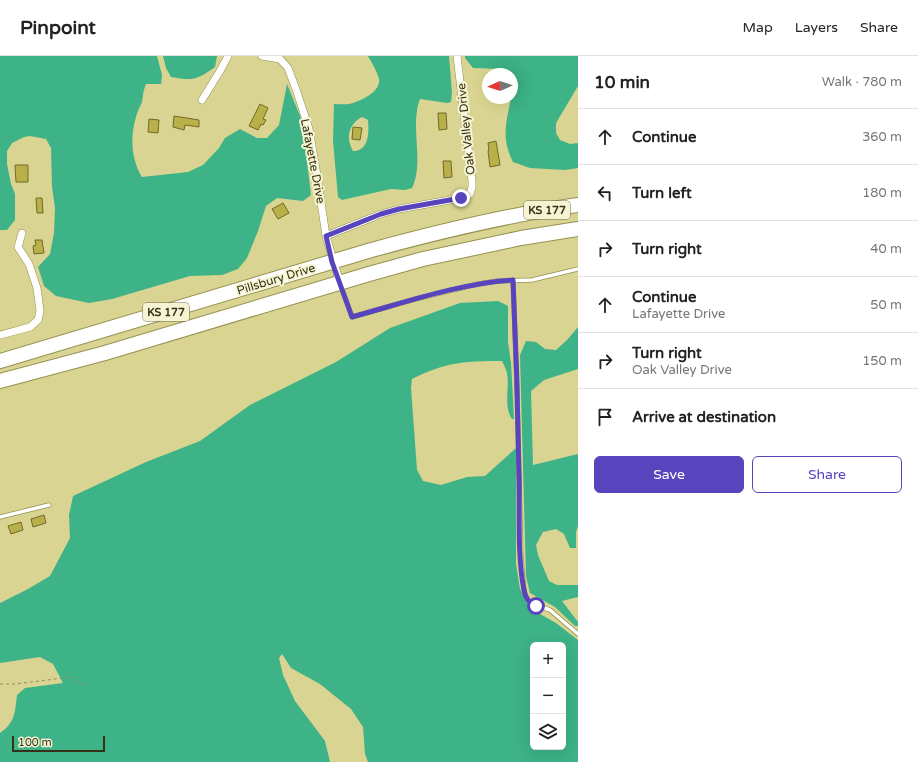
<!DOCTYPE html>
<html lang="en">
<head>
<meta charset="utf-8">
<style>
	body { margin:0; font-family:"Varela Round",sans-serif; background:#f6f6f6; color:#222 }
	.controls { position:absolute; right:12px; bottom:12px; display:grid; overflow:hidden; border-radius:6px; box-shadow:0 4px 16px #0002 }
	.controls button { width:36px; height:36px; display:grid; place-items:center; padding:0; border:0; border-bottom:1px solid #e0e0e0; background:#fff; color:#222; font:20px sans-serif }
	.compass { position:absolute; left:482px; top:12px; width:36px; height:36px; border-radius:50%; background:#fff; box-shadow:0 4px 16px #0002; rotate:267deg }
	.scale { position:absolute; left:12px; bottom:10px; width:93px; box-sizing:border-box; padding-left:4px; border:2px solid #343116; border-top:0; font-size:11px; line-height:14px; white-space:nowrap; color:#343116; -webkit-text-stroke:3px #f5f3d2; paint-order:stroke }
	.stop { position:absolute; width:12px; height:12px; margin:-9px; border:3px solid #5845bd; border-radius:50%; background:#fff }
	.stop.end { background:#5845bd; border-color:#fff; box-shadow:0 1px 4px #0008 }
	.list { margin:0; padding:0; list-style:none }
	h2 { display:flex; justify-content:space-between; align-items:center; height:52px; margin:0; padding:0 16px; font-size:17px }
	h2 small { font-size:13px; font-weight:400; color:#767676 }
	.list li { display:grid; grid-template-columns:26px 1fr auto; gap:12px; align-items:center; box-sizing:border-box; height:56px; padding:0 16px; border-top:1px solid #e0e0e0 }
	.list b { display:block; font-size:15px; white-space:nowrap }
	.list p { margin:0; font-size:13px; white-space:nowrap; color:#767676 }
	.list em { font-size:13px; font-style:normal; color:#767676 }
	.actions { display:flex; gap:8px; padding:12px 16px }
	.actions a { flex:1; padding:9px 0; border:1px solid #5845bd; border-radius:6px; text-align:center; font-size:14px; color:#5845bd }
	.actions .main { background:#5845bd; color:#fff }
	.icon { flex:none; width:22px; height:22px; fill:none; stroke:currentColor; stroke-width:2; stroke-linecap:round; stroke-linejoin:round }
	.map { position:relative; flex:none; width:578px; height:706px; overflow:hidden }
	header { display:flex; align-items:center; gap:24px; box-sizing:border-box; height:56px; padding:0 20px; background:#fff; border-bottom:1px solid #e0e0e0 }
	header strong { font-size:19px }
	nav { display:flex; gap:22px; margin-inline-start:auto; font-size:14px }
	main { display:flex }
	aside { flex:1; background:#fff }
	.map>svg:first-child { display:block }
</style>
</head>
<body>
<header>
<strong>Pinpoint</strong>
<nav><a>Map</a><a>Layers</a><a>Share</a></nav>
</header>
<main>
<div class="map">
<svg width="578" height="706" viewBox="0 0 578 706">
	<rect width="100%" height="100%" fill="#d9d491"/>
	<path fill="#3db387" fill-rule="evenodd" d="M0,0H157L162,19L161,28H146C143,35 143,40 142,46C140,51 137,56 136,61C130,80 131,104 142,121L188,116L203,109L219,92L225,82L240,73L257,82H267L279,69L287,28L302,65L311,139L303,145L277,142L266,150L258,175L247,202L238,213L222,219L190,220L112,243L89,247L56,240L44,230L38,211L50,198L54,177L55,152L52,131L51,92L46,83L30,80L24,81L12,87L7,95V108L11,128L15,138V164L7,174H0Z
		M163,0H217L215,11C197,24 193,25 171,21L166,12Z
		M368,0H449L452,37L451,46L447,47L420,43C419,46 417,51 417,55C413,79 423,109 412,132L405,134L391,133L342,144L338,141L333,85L334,48C340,48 348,49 353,47C363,44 381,35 379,23C377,15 372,7 368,0ZM362,61L368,64C369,77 369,95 353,95C345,81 349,68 362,61Z
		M465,0H578V30L556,67V77L560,84L570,88L578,87V112L565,114L530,112L513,106C501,82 506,67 511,42H512L513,29L512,18H509L502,13L473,12L465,2Z
		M498,245L508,250V286L511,307L514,363H512C503,350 510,332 507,317C506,313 504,309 502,305C465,305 446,306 412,323L411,332L417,414L423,425L441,429L467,421L485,420L516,392V508L520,533L526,546L533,554L556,567L578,584V706H368L365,698L363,671L351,653L320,628L291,612L282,598L279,602L283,619L295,645L325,685L330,706H0V677C15,667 15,656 17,639L25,632L63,627L53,608L40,601L0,607V547L28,533L50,520L70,482L69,459L73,440L146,406L200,385L250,349L336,306L390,272L460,247ZM533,589H563V691H533Z
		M578,271V313L544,324L531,335L533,409L578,398V470L576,476V492H570L564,478L556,473L543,476L536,489L538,499L549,525L557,529H578V541L562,545L578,566V570H575L555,551L530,537L526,520L520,299L526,285L536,286L545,293L556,294L567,284Z"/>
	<path fill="#b9b049" stroke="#706a28" d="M260,48L268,52L263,63L266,64L263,69L261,68L258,74L249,70Z
		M438,57H446L447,73L439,74Z
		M174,60L199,64V71L185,69L184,74L173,71Z
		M149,63L159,64L158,77L148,76Z
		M353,71L362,72L360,84L352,83Z
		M496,85L500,109L490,111L488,95H489L488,87Z
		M443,105H451L452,121L444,122Z
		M15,109H28V126H16Z
		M36,142H42L43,157H37Z
		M283,147L289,157L278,163L272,153Z
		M35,184H42L44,197L34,198L33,190L36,189Z
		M44,459L46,467L33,471L31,463Z
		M21,466L23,474L11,478L8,470Z"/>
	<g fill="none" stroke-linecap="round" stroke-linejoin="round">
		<defs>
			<path id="lane" d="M513,224L517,334L521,502L524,535L527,543L531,547L550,554L578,578
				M341,230L352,261L419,242L478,228L497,225L532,224L578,213
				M0,461L49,449"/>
			<path id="street" d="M262,0L280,3L288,12L297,36L309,73L317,119L326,180L340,227
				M202,44L220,15L228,0
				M326,180L381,158L399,153L461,142L470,138L472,131V125L457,0
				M0,279L30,271L38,264L40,255L37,232L29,208L18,191L22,177"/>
			<path id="highway" d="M0,305L368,195C437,176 507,159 578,149
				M0,325L105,297L369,218L423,203L521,182L578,173"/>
		</defs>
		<use href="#lane" stroke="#96914f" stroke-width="5"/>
		<use href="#street" stroke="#96914f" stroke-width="8"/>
		<use href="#highway" stroke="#96914f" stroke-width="16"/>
		<path stroke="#938f5d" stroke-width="1" stroke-dasharray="3 3" stroke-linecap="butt" d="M0,628H15L72,621L85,630"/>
		<use href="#lane" stroke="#fff" stroke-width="3.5"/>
		<use href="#street" stroke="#fff" stroke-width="7"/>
		<use href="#highway" stroke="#fff" stroke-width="14"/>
	</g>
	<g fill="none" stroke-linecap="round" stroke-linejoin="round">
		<path stroke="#5845bd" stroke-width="5" d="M461,142L399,153L381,158L326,180L332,206L352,261C403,247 461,227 513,224C516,289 518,354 519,419C520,455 517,498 524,534C525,542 529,547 536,550"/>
	</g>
	<g text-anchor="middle" stroke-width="4" stroke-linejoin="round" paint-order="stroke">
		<g fill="#f5f3d2" stroke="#6e6b4e" stroke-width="1">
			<rect x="524" y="145" width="46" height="18" rx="3"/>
			<rect x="143" y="247" width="46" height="18" rx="3"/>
		</g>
		<g font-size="11" font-weight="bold" fill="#343116">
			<text x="547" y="158">KS 177</text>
			<text x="166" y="260">KS 177</text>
		</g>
		<g font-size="12" fill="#343116" stroke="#f5f3d2">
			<text transform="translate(466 73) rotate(-96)" y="4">Oak Valley Drive</text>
			<text transform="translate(313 105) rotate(79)" y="4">Lafayette Drive</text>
			<text transform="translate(276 223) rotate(-17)" y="4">Pillsbury Drive</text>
		</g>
	</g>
</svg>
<div class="controls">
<button>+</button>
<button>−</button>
<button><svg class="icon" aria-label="layers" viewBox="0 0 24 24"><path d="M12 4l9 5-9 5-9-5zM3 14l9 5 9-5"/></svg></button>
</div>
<svg class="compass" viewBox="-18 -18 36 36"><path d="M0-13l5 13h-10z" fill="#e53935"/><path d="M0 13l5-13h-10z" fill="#767676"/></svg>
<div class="scale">100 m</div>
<div class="stop" style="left:536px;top:550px"></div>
<div class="stop end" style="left:461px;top:142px"></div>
</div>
<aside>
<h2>10 min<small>Walk · 780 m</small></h2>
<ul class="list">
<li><svg class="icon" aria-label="ahead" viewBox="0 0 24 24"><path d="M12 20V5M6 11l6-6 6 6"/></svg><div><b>Continue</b></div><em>360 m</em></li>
<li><svg class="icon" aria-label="left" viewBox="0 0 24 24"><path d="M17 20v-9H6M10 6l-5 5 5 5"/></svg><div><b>Turn left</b></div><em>180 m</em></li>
<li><svg class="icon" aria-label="right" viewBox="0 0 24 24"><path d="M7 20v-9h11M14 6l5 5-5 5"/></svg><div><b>Turn right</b></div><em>40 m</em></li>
<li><svg class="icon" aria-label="ahead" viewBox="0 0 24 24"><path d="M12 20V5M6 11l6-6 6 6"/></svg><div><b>Continue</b><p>Lafayette Drive</p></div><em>50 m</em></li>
<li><svg class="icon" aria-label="right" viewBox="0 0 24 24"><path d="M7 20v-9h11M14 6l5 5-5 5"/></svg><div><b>Turn right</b><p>Oak Valley Drive</p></div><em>150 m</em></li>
<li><svg class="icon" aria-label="arrive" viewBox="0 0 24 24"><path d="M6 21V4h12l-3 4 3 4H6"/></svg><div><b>Arrive at destination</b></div></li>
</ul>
<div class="actions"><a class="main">Save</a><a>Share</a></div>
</aside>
</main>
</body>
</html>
